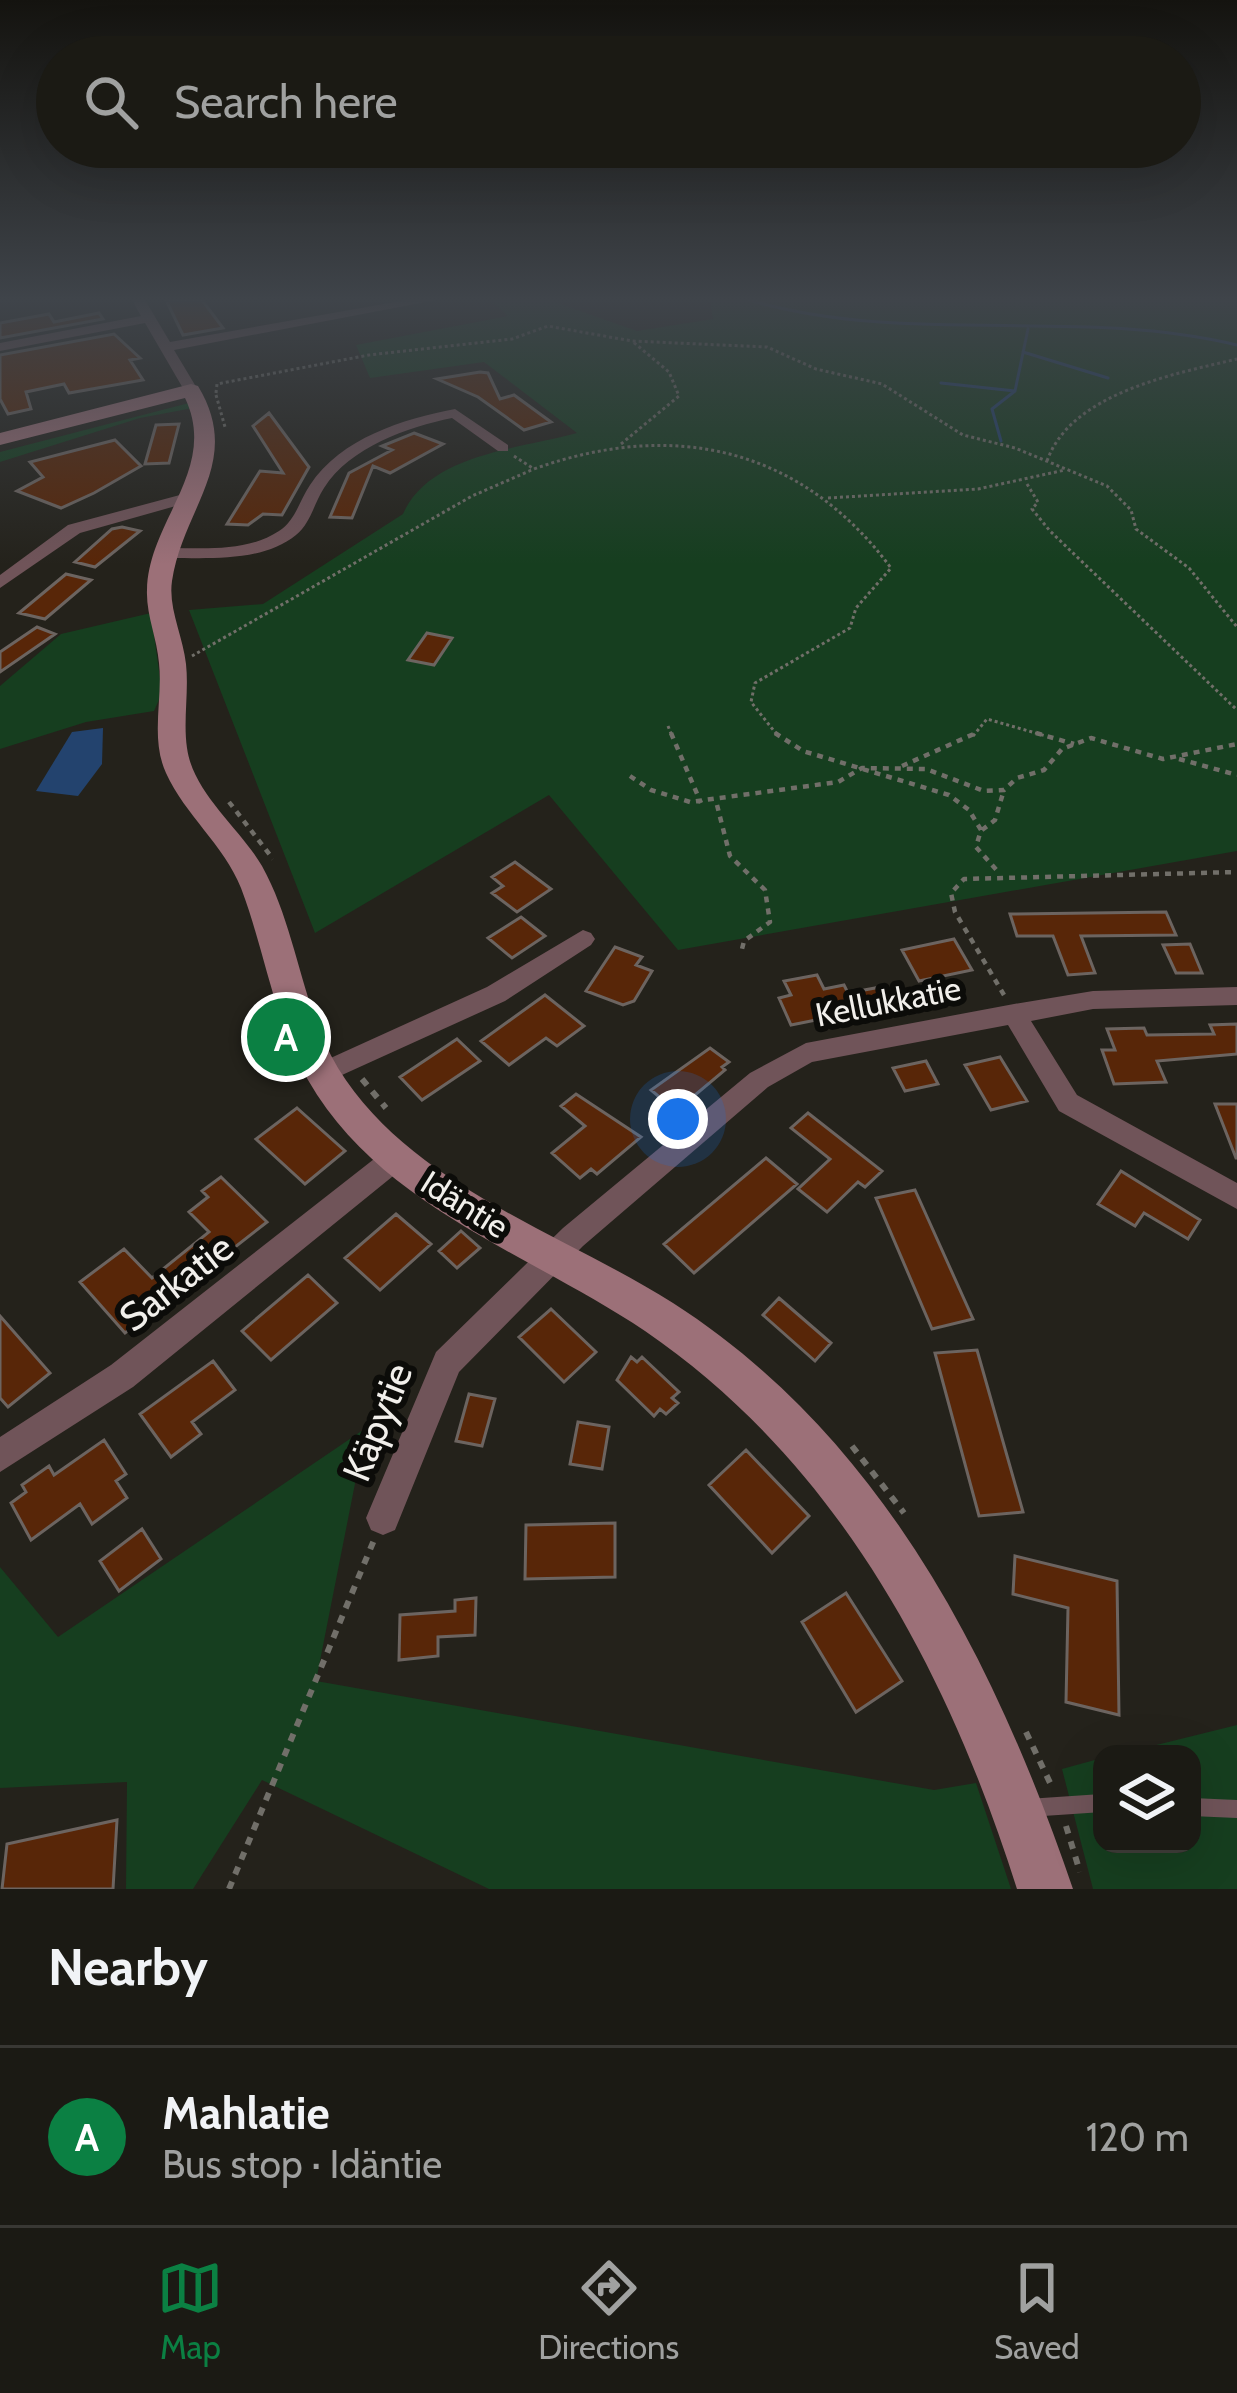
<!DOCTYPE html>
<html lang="en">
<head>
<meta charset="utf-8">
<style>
	body { margin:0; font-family:Cabin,sans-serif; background:#282722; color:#f1f3f6 }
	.controls { position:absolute; right:36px; bottom:36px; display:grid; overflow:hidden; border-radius:24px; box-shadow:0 12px 48px #0002 }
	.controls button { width:108px; height:108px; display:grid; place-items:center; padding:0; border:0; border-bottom:3px solid #393834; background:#1b1a14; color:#f1f3f6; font:60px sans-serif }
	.you { position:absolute; left:678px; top:1119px; width:42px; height:42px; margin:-30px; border:9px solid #fff; border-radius:50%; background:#1a73e8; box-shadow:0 0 0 18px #1a73e833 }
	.badge { display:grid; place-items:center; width:78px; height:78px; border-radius:50%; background:#0b8043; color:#fff; font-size:39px; font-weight:700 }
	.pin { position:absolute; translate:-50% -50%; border:6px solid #fff; box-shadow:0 3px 12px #0006 }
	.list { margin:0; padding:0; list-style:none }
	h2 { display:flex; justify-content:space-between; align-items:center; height:156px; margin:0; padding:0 48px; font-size:51px }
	h2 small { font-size:39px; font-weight:400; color:#a0a1a0 }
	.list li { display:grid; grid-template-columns:78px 1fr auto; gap:36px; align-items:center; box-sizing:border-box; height:180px; padding:0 48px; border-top:3px solid #393834 }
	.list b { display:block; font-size:45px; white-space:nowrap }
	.list p { margin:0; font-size:39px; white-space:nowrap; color:#a0a1a0 }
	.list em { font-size:39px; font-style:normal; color:#a0a1a0 }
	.icon { flex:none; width:66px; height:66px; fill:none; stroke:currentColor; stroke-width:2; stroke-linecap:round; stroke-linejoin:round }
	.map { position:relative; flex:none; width:1237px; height:1889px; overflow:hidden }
	.search { position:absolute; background:#1b1a14; box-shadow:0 12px 48px #0002; left:36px; right:36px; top:36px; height:132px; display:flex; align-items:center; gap:30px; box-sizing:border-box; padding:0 42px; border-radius:66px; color:#a0a1a0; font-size:45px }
	.sheet { height:336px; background:#1b1a14 }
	nav { display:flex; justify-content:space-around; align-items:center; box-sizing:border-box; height:168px; border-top:3px solid #393834; background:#1b1a14; font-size:33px; color:#a0a1a0 }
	nav a { display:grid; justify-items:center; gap:6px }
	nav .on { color:#0b8043 }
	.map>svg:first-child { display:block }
</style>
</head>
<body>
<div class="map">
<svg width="1237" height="1889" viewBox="0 0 1237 1889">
	<rect width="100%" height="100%" fill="#24221b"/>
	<path fill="#163e1f" d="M490,300H549L637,331L713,319L710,300H1237V851L678,950L549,795L315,933L189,610L263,604L403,514C429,454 519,449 577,433L484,362L370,378L356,345L508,316Z
		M189,403L193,408L140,418L0,462V452Z
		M151,613L162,693L154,711L86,722L0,749V686L61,634Z
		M366,1428L316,1681L934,1790L976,1783L1011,1889H489L262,1780L193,1889H126L127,1782L0,1788V1567L58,1637Z
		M1237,1725V1889H1093L1062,1769L1102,1758V1844H1192V1754H1120Z"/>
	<path fill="#23436e" d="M103,728L102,764L78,796L36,791L72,732Z"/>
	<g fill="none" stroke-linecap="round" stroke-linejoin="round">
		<path stroke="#23436e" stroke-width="3" d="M749,300C910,347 1076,306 1237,345
			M1023,352L1108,378
			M941,383L1015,391
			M1001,441L992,409L1015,391L1028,329"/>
	</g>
	<path fill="#582608" stroke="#6c6460" stroke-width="3" d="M166,300H202L223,328L183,335Z
		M99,313L103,319L0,338V323L49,314L54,322Z
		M114,334L140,358L130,360L143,380L69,393L64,384L26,392L31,409L8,414L0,399V355Z
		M480,372L488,373L500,399L514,395L551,422L524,430L478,397L437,379Z
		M269,413L309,467L282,515L263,514L248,525L227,524L260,471L283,473L253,426Z
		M179,424L169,463L145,464L156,425Z
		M414,433L443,444L390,473L373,466L352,518L330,517L349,473L392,450L382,446Z
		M115,440L141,466L94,493L61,508L17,491L43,477L30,462Z
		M122,527L140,531L95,567L75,562L112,529Z
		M66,574L91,580L45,619L19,613Z
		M37,627L55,634L0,672V652Z
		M427,633L452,638L434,665L408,660Z
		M515,862L551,889L517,912L492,893L503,886L492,877Z
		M1166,912L1176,935L1081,936L1095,973L1068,975L1053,936H1017L1010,914Z
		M521,917L545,936L512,958L488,938Z
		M954,939L972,970L919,981L902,950Z
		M1190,944L1202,973H1176L1163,945Z
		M615,947L642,957L636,965L652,971L634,1001L623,1005L586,991Z
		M817,975L824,989L844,985L848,993L886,986L896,1004L791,1025L779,998L791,995L784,981Z
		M545,995L584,1026L557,1046L546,1038L509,1065L481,1041Z
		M1237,1024V1054L1157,1061L1166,1082L1114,1084L1102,1050H1115L1107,1029L1144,1028L1147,1035L1214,1034L1210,1025Z
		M457,1039L480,1061L422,1100L400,1077Z
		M710,1048L729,1062L722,1067L725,1070L676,1111L651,1090Z
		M1000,1057L1027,1101L991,1110L965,1065Z
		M926,1061L938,1084L905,1091L893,1068Z
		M576,1094L641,1137L597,1174L591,1169L580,1178L552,1153L585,1126L561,1106Z
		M1215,1104H1237V1158H1236Z
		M297,1108L345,1151L305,1184L256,1139Z
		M808,1113L882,1171L865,1187L858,1182L827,1212L798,1189L830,1159L791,1128Z
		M766,1158L797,1184L694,1273L664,1244Z
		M1121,1171L1200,1220L1188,1239L1144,1213L1135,1226L1098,1204Z
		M221,1177L267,1222L125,1333L80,1282L124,1249L152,1278L209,1232L189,1212L208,1197L202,1191Z
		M915,1190L973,1319L932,1329L876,1198Z
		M396,1214L431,1244L380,1290L345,1258Z
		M461,1231L480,1248L457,1268L439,1251Z
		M308,1275L337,1303L271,1360L242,1331Z
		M779,1298L831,1343L815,1361L763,1315Z
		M551,1309L596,1352L564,1382L519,1337Z
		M0,1316L50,1373L8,1407L0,1398Z
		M977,1350L1023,1512L979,1516L935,1353Z
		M631,1357L637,1362L642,1357L679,1392L672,1398L678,1403L666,1414L660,1409L654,1416L617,1380Z
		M213,1361L235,1390L192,1422L201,1434L171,1457L140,1414Z
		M469,1394L495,1399L482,1446L456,1441Z
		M578,1422L609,1427L602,1469L570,1464Z
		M104,1440L126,1474L116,1481L127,1498L92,1524L80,1504L31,1540L11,1503L26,1492L22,1485L49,1466L54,1475Z
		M746,1450L809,1516L772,1553L709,1485Z
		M615,1523V1577L525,1579L526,1525Z
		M142,1529L161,1559L119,1591L100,1561Z
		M1015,1556L1117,1581L1119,1715L1066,1702L1068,1608L1013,1594Z
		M846,1593L902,1681L856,1712L802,1622Z
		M476,1598L475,1635L438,1637V1656L399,1660L400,1615L455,1611V1600Z
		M117,1820L113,1889H2L7,1844Z"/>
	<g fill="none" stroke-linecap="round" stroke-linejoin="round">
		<path stroke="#716f69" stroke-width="3" stroke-dasharray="3 3" stroke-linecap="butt" d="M216,393L217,384L369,355L512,339L548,326L632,341L767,347L816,369L882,384L963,435L1015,448L1107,486L1131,510L1136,529L1189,568L1237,627
			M216,395L225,427
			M621,444L679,396L669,372L632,341
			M514,456L534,469C673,419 801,447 891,568L856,608L850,628L755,683L751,702L778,736
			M1047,461C1071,393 1174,374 1237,359
			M1027,484L1038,502L1032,509L1050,531L1237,710
			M828,498L978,489L1065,470
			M192,656L472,496L534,469
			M668,726L672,736
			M973,736L987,719L1046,736"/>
		<path stroke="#716f69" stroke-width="4.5" stroke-dasharray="6 6" stroke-linecap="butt" d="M671,733L701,803
			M775,733L803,751L949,795L969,810L981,830L976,847L1000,874
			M1036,733L1074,744
			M1179,759L1237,775
			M902,766L976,733
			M630,776L651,790L690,802L838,782L862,768L926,769L984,791L1004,790L1017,778L1044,770L1062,749L1091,738L1163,759L1237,744
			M229,802L273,859
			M717,805L730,856L765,890L770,922L744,941L742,949
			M982,830L995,820L1004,790
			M1004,995L955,912L951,893L964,879L1237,872"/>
		<path stroke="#716f69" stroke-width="6" stroke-dasharray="8 8" stroke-linecap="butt" d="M362,1079L386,1108
			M852,1446L904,1513
			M1026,1732L1052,1787
			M1066,1826L1080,1872
			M229,1889L374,1540"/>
		<path stroke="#705459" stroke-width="18" d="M1192,1807L1237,1809
			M1028,1808L1102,1803"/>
		<path fill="#705459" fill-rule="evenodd" d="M132,300H145L170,342L406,300H436L174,350L198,390L191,394L184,390L145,323L0,351V343L141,316Z
			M455,409L508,445V451H498L452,418C408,427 350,447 324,488C314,503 311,523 296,535C263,562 210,558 170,558L161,553L170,548C206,548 247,552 279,531C296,520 299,501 310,485C341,438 403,419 455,409Z
			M191,492L197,494V500L80,533L0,588V575L68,525Z
			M583,930L591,933L595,939L591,945L505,1001L331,1080L322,1083L313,1080L309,1073L313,1066L487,987Z
			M1237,987V1005L1093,1009L1031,1021L1077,1095L1237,1183V1209L1059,1111L1008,1025L812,1062L768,1087L583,1246L459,1372L395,1530L383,1535L371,1530L366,1518L436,1352L563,1228L750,1073L806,1043L1014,1004L1093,991Z
			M393,1148L403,1152L407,1160L403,1168L133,1387L0,1472V1437L111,1365L383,1152Z"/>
		<path fill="#9c7078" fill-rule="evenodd" d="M191,384L198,386C244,462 183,507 172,581C168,608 183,636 186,664C189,692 183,720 187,748C193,793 240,828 262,866C297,929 301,1006 338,1068C411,1186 561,1232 673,1303C882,1437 995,1661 1073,1889H1017C948,1671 838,1463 645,1331C529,1253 381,1207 308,1080C274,1022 265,951 241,888C224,845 185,815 166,773C150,738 163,699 159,663C157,638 146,615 147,590C148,521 219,469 185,398L0,445V433Z"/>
	</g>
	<linearGradient id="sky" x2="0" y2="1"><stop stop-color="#14130f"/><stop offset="0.53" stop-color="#3f444a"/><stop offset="1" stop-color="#3f444a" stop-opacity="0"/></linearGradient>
	<rect width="1237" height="565" fill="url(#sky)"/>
	<g text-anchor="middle" stroke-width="12" stroke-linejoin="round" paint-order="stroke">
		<g font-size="33" fill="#f1efeb" stroke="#0c0c09">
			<text transform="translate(888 1001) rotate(-11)" y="12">Kellukkatie</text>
			<text transform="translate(465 1204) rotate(32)" y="12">Idäntie</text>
		</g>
		<g font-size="39" fill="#f1efeb" stroke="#0c0c09">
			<text transform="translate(176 1282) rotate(-38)" y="14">Sarkatie</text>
			<text transform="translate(377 1422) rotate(-68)" y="14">Käpytie</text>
		</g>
	</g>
</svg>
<div class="controls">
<button><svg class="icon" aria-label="layers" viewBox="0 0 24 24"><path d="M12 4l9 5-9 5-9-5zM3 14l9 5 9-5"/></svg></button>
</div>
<div class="you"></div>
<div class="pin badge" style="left:286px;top:1037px">A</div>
<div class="search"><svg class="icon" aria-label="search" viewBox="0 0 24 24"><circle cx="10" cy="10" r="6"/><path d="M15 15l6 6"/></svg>Search here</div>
</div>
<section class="sheet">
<h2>Nearby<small></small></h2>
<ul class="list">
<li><span class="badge">A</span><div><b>Mahlatie</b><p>Bus stop · Idäntie</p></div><em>120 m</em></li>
</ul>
</section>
<nav>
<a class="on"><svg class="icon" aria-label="map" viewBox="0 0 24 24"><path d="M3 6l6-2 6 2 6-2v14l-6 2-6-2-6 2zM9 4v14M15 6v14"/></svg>Map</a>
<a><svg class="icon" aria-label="directions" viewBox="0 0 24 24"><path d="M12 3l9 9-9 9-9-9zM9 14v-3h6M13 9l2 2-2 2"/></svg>Directions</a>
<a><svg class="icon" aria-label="saved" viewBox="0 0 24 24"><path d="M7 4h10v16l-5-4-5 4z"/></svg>Saved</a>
</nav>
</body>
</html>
